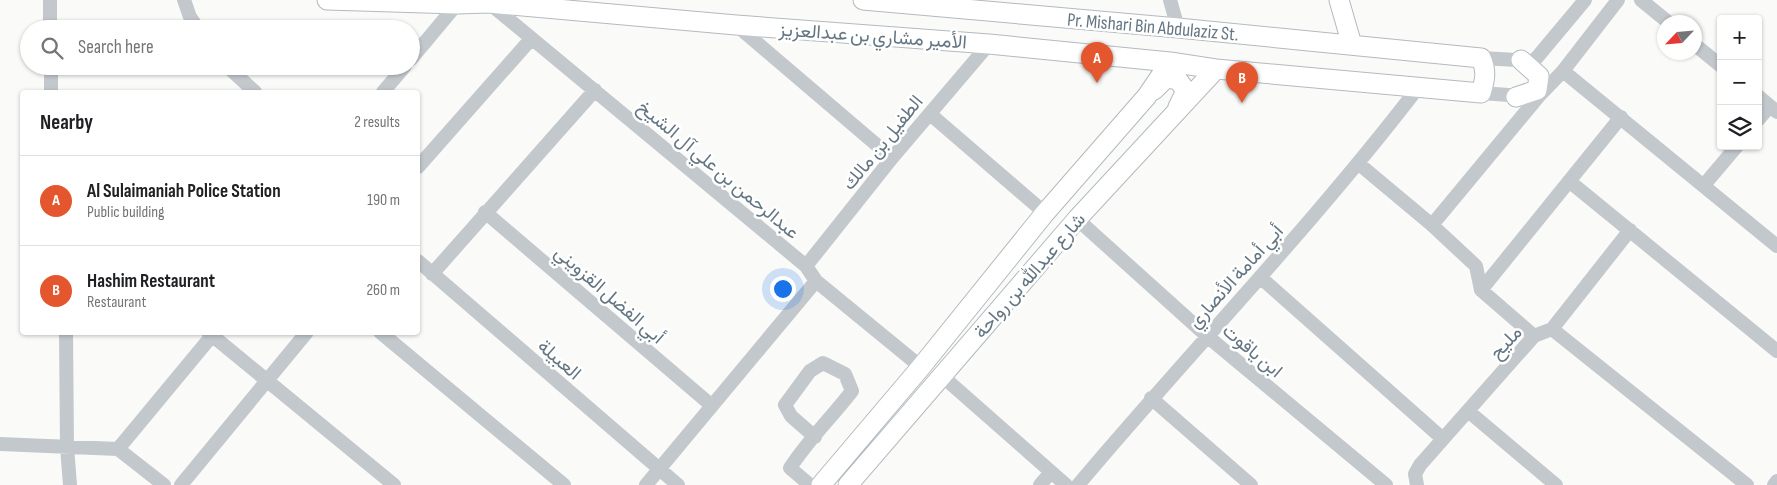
<!DOCTYPE html>
<html lang="en">
<head>
<meta charset="utf-8">
<style>
	body { margin:0; font-family:"Sofia Sans Condensed",Vazirmatn,sans-serif; background:#f6f6f6; color:#202124 }
	.controls { position:absolute; right:15px; top:15px; display:grid; overflow:hidden; border-radius:5px; box-shadow:0 1px 4px #0004 }
	.controls button { width:45px; height:45px; display:grid; place-items:center; padding:0; border:0; border-bottom:1px solid #e0e0e0; background:#fff; color:#202124; font:25px sans-serif }
	.compass { position:absolute; left:1657px; top:15px; width:45px; height:45px; border-radius:50%; background:#fff; box-shadow:0 1px 4px #0004; rotate:244deg }
	.you { position:absolute; left:782px; top:288px; width:18px; height:18px; margin:-12px; border:4px solid #fff; border-radius:50%; background:#1a73e8; box-shadow:0 0 0 8px #1a73e833 }
	.badge { display:grid; place-items:center; width:32px; height:32px; border-radius:50%; background:#e4572e; color:#fff; font-size:16px; font-weight:700 }
	.pin { position:absolute; translate:-50% -41px; filter:drop-shadow(0 1px 2px #0008) }
	.pin::after { content:''; position:absolute; top:26px; width:18px; height:15px; background:inherit; clip-path:polygon(0 0,100% 0,50% 100%) }
	.list { margin:0; padding:0; list-style:none }
	h2 { display:flex; justify-content:space-between; align-items:center; height:65px; margin:0; padding:0 20px; font-size:21px }
	h2 small { font-size:16px; font-weight:400; color:#757577 }
	.list li { display:grid; grid-template-columns:32px 1fr auto; gap:15px; align-items:center; box-sizing:border-box; height:90px; padding:0 20px; border-top:1px solid #e0e0e0 }
	.list b { display:block; font-size:19px; white-space:nowrap }
	.list p { margin:0; font-size:16px; white-space:nowrap; color:#757577 }
	.list em { font-size:16px; font-style:normal; color:#757577 }
	.icon { flex:none; width:28px; height:28px; fill:none; stroke:currentColor; stroke-width:2; stroke-linecap:round; stroke-linejoin:round }
	.map { position:relative; flex:none; width:1777px; height:485px; overflow:hidden }
	.search { position:absolute; background:#fff; box-shadow:0 1px 4px #0004; left:20px; top:20px; width:400px; height:55px; display:flex; align-items:center; gap:12px; box-sizing:border-box; padding:0 18px; border-radius:28px; color:#757577; font-size:19px }
	.panel { position:absolute; background:#fff; box-shadow:0 1px 4px #0004; left:20px; top:90px; width:400px; height:245px; border-radius:5px }
	.map>svg:first-child { display:block }
</style>
</head>
<body>
<div class="map">
<svg width="1777" height="485" viewBox="0 0 1777 485">
	<rect width="100%" height="100%" fill="#fafaf8"/>
	<g fill="none" stroke-linecap="round" stroke-linejoin="round">
		<defs>
			<path id="secondary" d="M327,0L457,4L489,3L736,25L989,44L1170,62L1216,69L1481,93C1485,80 1487,71 1481,58L1178,28L863,0
				M1339,0L1352,45
				M1154,90L1166,78L1178,80L1186,91L1178,107
				M1516,97L1537,90L1539,76L1521,60
				M821,485L921,367L1045,213L1147,96L1170,62
				M848,485L1077,219L1216,69"/>
		</defs>
		<use href="#secondary" stroke="#b3babf" stroke-width="21"/>
		<path stroke="#c3c8cc" stroke-width="14" d="M50,0V29
			M184,0L190,17L198,29
			M1170,0L1178,28
			M1641,0L1668,22
			M489,3L806,266L816,281L921,367
			M736,25L892,158
			M1694,44L1721,66
			M1481,58L1534,61L1585,0
			M411,59L457,4
			M51,66V92
			M227,66L255,92
			M1563,71L1777,246
			M383,92L405,66
			M1481,93L1538,97L1563,71L1618,0
			M1758,96L1777,112
			M930,114L1045,213
			M1758,120L1770,106
			M1359,164L1432,225L1476,266L1481,290L1534,336
			M418,167L531,39
			M1569,181L1777,351
			M1704,185L1737,146
			M485,212L711,405
			M1077,219L1207,336L1386,485
			M1432,225L1538,97
			M418,261L678,485
			M806,266L892,158L989,44
			M432,274L595,90
			M1260,277L1443,439
			M1481,290L1621,117
			M1552,329L1747,485
			M66,332L67,447L70,485
			M208,332L394,485
			M380,332L564,485
			M941,375L1066,485
			M1151,398L1251,485
			M1468,411L1556,485
			M0,444L118,449L164,485
			M118,449L215,332
			M181,485L307,332
			M646,485L816,281
			M810,485L790,468C808,440 832,417 852,391L845,374L823,363L810,371L785,405L791,416L815,437
			M1040,485L1051,472
			M1078,485C1190,352 1311,227 1417,89
			M1417,485L1415,474L1420,465L1534,336L1552,329L1630,230
			M1774,485L1777,481"/>
		<use href="#secondary" stroke="#fff" stroke-width="19"/>
	</g>
	<g text-anchor="middle" stroke-width="5" stroke-linejoin="round" paint-order="stroke">
		<g font-size="19" fill="#657683" stroke="#fff">
			<text transform="translate(1153 26) rotate(5)" y="7">Pr. Mishari Bin Abdulaziz St.</text>
			<text transform="translate(873 35) rotate(4)" y="7">الأمير مشاري بن عبدالعزيز</text>
			<text transform="translate(882 142) rotate(-51)" y="7">الطفيل بن مالك</text>
			<text transform="translate(719 169) rotate(40)" y="7">عبدالرحمن بن علي آل الشيخ</text>
			<text transform="translate(1029 275) rotate(-49)" y="7">شارع عبدالله بن رواحة</text>
			<text transform="translate(1235 276) rotate(-48)" y="7">أبي أمامة الأنصاري</text>
			<text transform="translate(610 294) rotate(41)" y="7">أبي الفضل القزويني</text>
			<text transform="translate(1505 342) rotate(-47)" y="7">مليح</text>
			<text transform="translate(1253 350) rotate(40)" y="7">ابن ياقوت</text>
			<text transform="translate(560 359) rotate(41)" y="7">العبيلة</text>
		</g>
	</g>
</svg>
<div class="controls">
<button>+</button>
<button>−</button>
<button><svg class="icon" aria-label="layers" viewBox="0 0 24 24"><path d="M12 4l9 5-9 5-9-5zM3 14l9 5 9-5"/></svg></button>
</div>
<svg class="compass" viewBox="-18 -18 36 36"><path d="M0-13l5 13h-10z" fill="#e53935"/><path d="M0 13l5-13h-10z" fill="#757577"/></svg>
<div class="you"></div>
<div class="pin badge" style="left:1097px;top:83px">A</div>
<div class="pin badge" style="left:1242px;top:103px">B</div>
<div class="search"><svg class="icon" aria-label="search" viewBox="0 0 24 24"><circle cx="10" cy="10" r="6"/><path d="M15 15l6 6"/></svg>Search here</div>
<section class="panel">
<h2>Nearby<small>2 results</small></h2>
<ul class="list">
<li><span class="badge">A</span><div><b>Al Sulaimaniah Police Station</b><p>Public building</p></div><em>190 m</em></li>
<li><span class="badge">B</span><div><b>Hashim Restaurant</b><p>Restaurant</p></div><em>260 m</em></li>
</ul>
</section>
</div>
</body>
</html>
